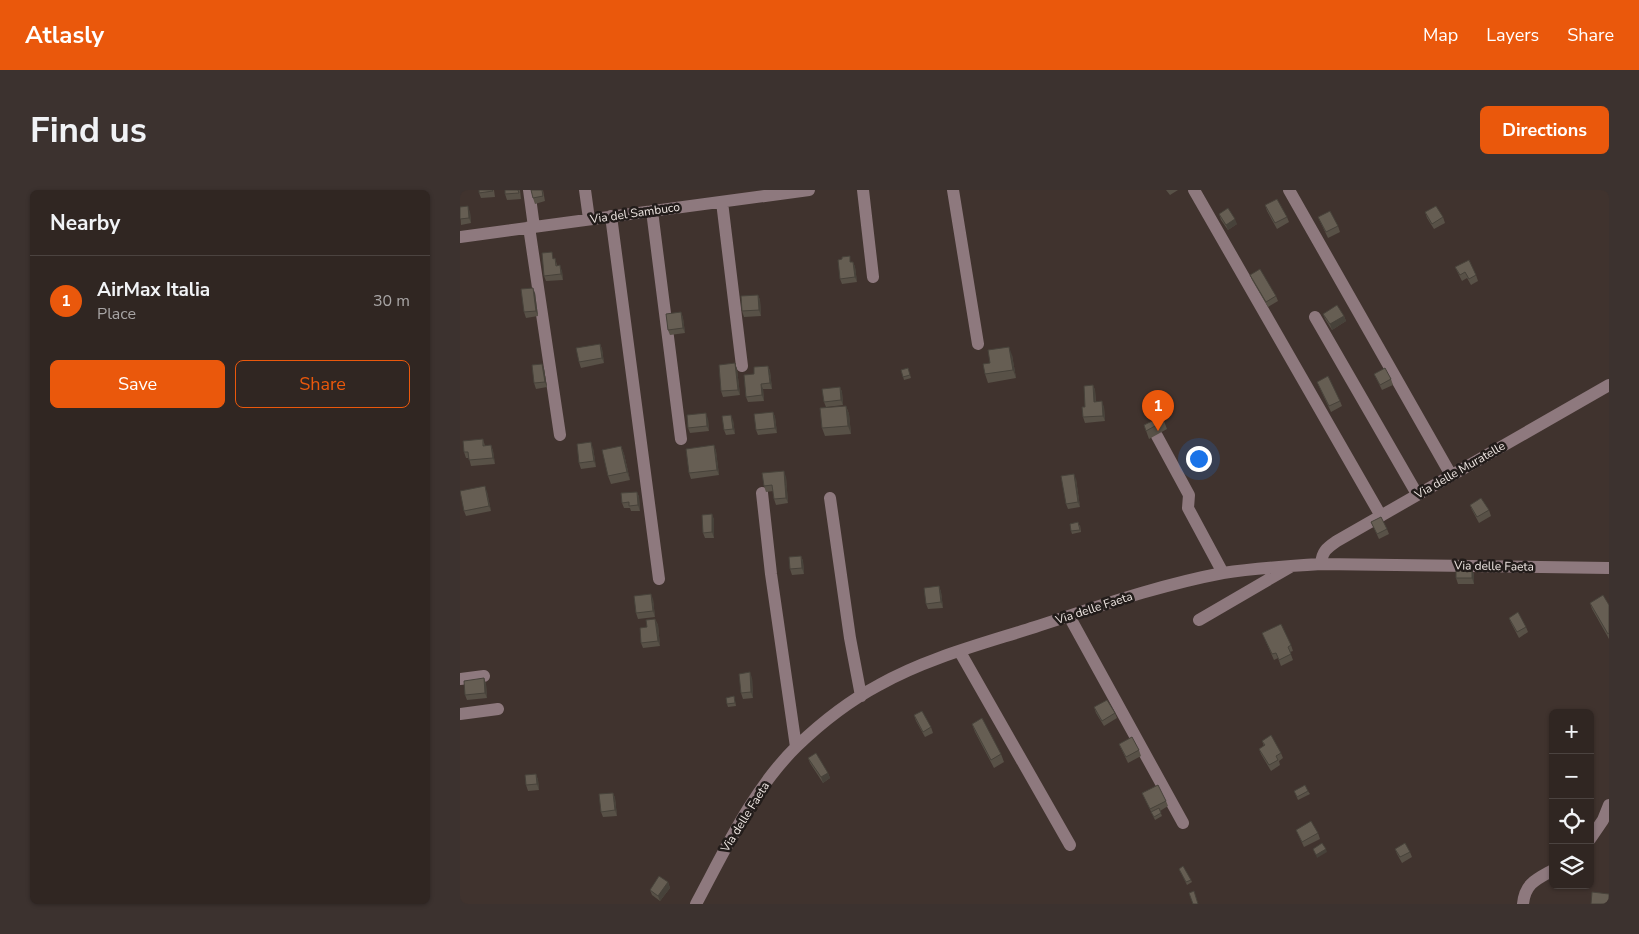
<!DOCTYPE html>
<html lang="en">
<head>
<meta charset="utf-8">
<style>
	body { margin:0; font-family:"Nunito Sans",sans-serif; background:#3c322f; color:#f1f3f6 }
	.controls { position:absolute; right:15px; bottom:15px; display:grid; overflow:hidden; border-radius:8px; box-shadow:0 1px 4px #0004 }
	.controls button { width:45px; height:45px; display:grid; place-items:center; padding:0; border:0; border-bottom:1px solid #4b4340; background:#302622; color:#f1f3f6; font:25px sans-serif }
	.you { position:absolute; left:738px; top:268px; width:18px; height:18px; margin:-12px; border:4px solid #fff; border-radius:50%; background:#1a73e8; box-shadow:0 0 0 8px #1a73e833 }
	.badge { display:grid; place-items:center; width:32px; height:32px; border-radius:50%; background:#ea580c; color:#fff; font-size:16px; font-weight:700 }
	.pin { position:absolute; translate:-50% -41px; filter:drop-shadow(0 1px 2px #0008) }
	.pin::after { content:''; position:absolute; top:26px; width:18px; height:15px; background:inherit; clip-path:polygon(0 0,100% 0,50% 100%) }
	.list { margin:0; padding:0; list-style:none }
	h2 { display:flex; justify-content:space-between; align-items:center; height:65px; margin:0; padding:0 20px; font-size:21px }
	h2 small { font-size:16px; font-weight:400; color:#a8a5a5 }
	.list li { display:grid; grid-template-columns:32px 1fr auto; gap:15px; align-items:center; box-sizing:border-box; height:90px; padding:0 20px; border-top:1px solid #4b4340 }
	.list b { display:block; font-size:19px; white-space:nowrap }
	.list p { margin:0; font-size:16px; white-space:nowrap; color:#a8a5a5 }
	.list em { font-size:16px; font-style:normal; color:#a8a5a5 }
	.actions { display:flex; gap:10px; padding:15px 20px }
	.actions a { flex:1; padding:11px 0; border:1px solid #ea580c; border-radius:8px; text-align:center; font-size:18px; color:#ea580c }
	.actions .main { background:#ea580c; color:#fff }
	.icon { flex:none; width:28px; height:28px; fill:none; stroke:currentColor; stroke-width:2; stroke-linecap:round; stroke-linejoin:round }
	.map { position:relative; flex:none; width:1149px; height:714px; overflow:hidden; border-radius:8px }
	header { display:flex; align-items:center; gap:30px; box-sizing:border-box; height:70px; padding:0 25px; background:#ea580c; color:#fff }
	header strong { font-size:24px }
	nav { display:flex; gap:28px; margin-inline-start:auto; font-size:18px }
	.intro { display:flex; align-items:center; justify-content:space-between; box-sizing:border-box; height:120px; padding:0 30px }
	h1 { margin:0; font-size:35px }
	.button { padding:12px 22px; border-radius:8px; background:#ea580c; color:#fff; font-size:18px; font-weight:700 }
	main { display:flex; gap:30px; padding:0 30px }
	aside { flex:1; background:#302622; border-radius:8px; box-shadow:0 1px 4px #0004 }
	.map>svg:first-child { display:block }
</style>
</head>
<body>
<header>
<strong>Atlasly</strong>
<nav><a>Map</a><a>Layers</a><a>Share</a></nav>
</header>
<div class="intro"><h1>Find us</h1><a class="button">Directions</a></div>
<main>
<aside>
<h2>Nearby<small></small></h2>
<ul class="list">
<li><span class="badge">1</span><div><b>AirMax Italia</b><p>Place</p></div><em>30 m</em></li>
</ul>
<div class="actions"><a class="main">Save</a><a>Share</a></div>
</aside>
<div class="map">
<svg width="1149" height="714" viewBox="0 0 1149 714">
	<rect width="100%" height="100%" fill="#40332e"/>
	<g fill="none" stroke-linecap="round" stroke-linejoin="round">
		<path stroke="#8e797e" stroke-width="12" d="M69,0L74,37
			M125,0L129,29
			M403,0L413,87
			M493,0L518,154
			M734,0L921,326
			M829,0L991,285
			M262,12L282,176
			M192,21L221,249
			M151,26L199,389
			M69,37L100,245
			M0,47L349,0
			M855,127L957,304
			M697,246L729,305L728,318L763,383
			M302,303L311,384L336,557
			M370,308L390,448L401,506
			M861,374C862,361 867,358 877,351L1149,195
			M609,426L723,633
			M739,430L830,377
			M500,462L610,655
			M0,489L24,486
			M0,524L38,519
			M1130,649L1143,630L1149,615
			M236,714C265,660 293,599 337,556C361,533 389,511 419,495C467,468 522,454 575,437C637,417 699,395 763,383C796,378 828,376 861,374L1149,378
			M1063,714C1065,693 1077,689 1093,680"/>
	</g>
	<path fill="#585147" d="M34,0L35,7L21,8L19,3Z
		M60,0L61,9L47,10L45,4Z
		M83,0L85,11L75,14L73,8Z
		M706,0H718L710,5Z
		M805,15L827,27L829,32L817,39L807,21Z
		M0,17L10,22L11,33L1,35Z
		M965,22L983,27L985,33L974,39L967,28Z
		M759,24L777,34L768,40L761,30Z
		M858,27L878,36L880,42L868,48Z
		M94,68H95L97,75L102,81L103,90L86,91L84,86Z
		M392,72H393L395,77L397,92L382,94L380,89Z
		M995,77L1016,85L1018,91L1011,95L1007,88L1002,91Z
		M790,85L816,106L818,111L808,117L792,90Z
		M75,103L78,126L66,128L64,122Z
		M298,105L300,110L301,126L284,127L282,121Z
		M221,122L223,128L225,143L210,145L208,140Z
		M863,124L884,126L886,131L872,140L865,129Z
		M140,154L142,159L144,173L121,178L119,172Z
		M552,165L556,188L528,193L525,184Z
		M275,173L277,179L280,205L263,207L261,201Z
		M82,174L84,179L87,197L76,199L74,193Z
		M308,176L310,181L312,199H303L304,211L288,212L286,207L294,184Z
		M448,178L451,188L444,190L441,180Z
		M914,184L931,189L933,195L922,200Z
		M857,192L880,211L882,216L871,222Z
		M633,195L635,200L636,212L644,217L645,231L625,233L623,227Z
		M380,197L382,202L383,215L366,217L364,212Z
		M386,216L389,224L391,244L365,246L362,238Z
		M313,222L315,227L317,243L298,245L296,240Z
		M248,229L249,241L230,243L228,238Z
		M273,230L275,244L266,245L264,240Z
		M704,231L707,239L689,249L684,235Z
		M23,249L25,256L31,255L33,261L35,274L11,276L9,268H6L4,262Z
		M254,255L256,261L259,285L231,289L229,283Z
		M161,256L164,264L170,290L151,294L148,286Z
		M133,258L136,277L121,279L119,273Z
		M326,287L328,313L316,315L314,309L313,301L306,302L304,296Z
		M616,289L620,317L608,319L606,314Z
		M27,302L31,321L6,326L4,321Z
		M177,302L179,307L180,321H171L170,318H164L162,313Z
		M1010,315L1029,320L1031,326L1019,333L1012,320Z
		M252,324L254,330V348H245L243,343Z
		M911,332L927,339L929,344L919,349Z
		M620,335L621,342L612,344L611,341Z
		M341,366L343,371L344,384L332,385L330,379Z
		M1012,379L1014,385V394H998L996,388Z
		M479,396L481,402L483,418L468,419L466,414Z
		M193,409L195,427L178,429L176,423Z
		M1130,413L1149,415V449L1132,419Z
		M1049,428L1066,437L1068,442L1059,448L1051,433Z
		M195,429L198,435L200,456L183,458L181,453L187,437Z
		M802,443L831,455L833,461L830,462L833,470L821,476L818,468L814,470Z
		M24,488L26,494L27,508L7,510L5,505Z
		M292,488L293,508L283,509L281,503Z
		M274,506L276,516L268,517L267,514Z
		M634,517L655,523L657,528L644,536L636,523Z
		M454,525L471,537L473,543L465,547L456,531Z
		M512,534L541,564L544,572L534,578L515,542Z
		M802,551L821,563L823,568L819,571L820,575L811,581L801,564L799,559L804,556Z
		M659,554L679,560L681,566L668,573Z
		M348,568L368,583L370,588L363,593L350,573Z
		M76,584L78,590L79,600L68,601L66,595Z
		M834,601H848L850,604L838,610Z
		M153,603L155,608L157,626L143,627L141,622Z
		M682,603L706,611L708,616L700,621L702,626L695,630Z
		M836,640L858,643L860,649L844,657Z
		M935,659L950,662L952,667L942,673L937,664Z
		M719,679L731,690L732,692L727,695Z
		M208,692L210,698L200,711L192,705L190,700Z"/>
	<path fill="#47423a" d="M8,16L10,22L11,33L9,28Z
		M775,29L777,34L768,40L766,35Z
		M393,72L395,77L397,92L395,87Z
		M100,75L102,81L103,90L101,84Z
		M73,98L75,103L78,126L76,121Z
		M298,105L300,110L301,126L299,120Z
		M221,122L223,128L225,143L223,138Z
		M884,126L886,131L872,140L870,134Z
		M140,154L142,159L144,173L142,168Z
		M549,157L552,165L556,188L553,180Z
		M275,173L277,179L280,205L278,200Z
		M82,174L84,179L87,197L85,192Z
		M308,176L310,181L312,199L310,193Z
		M301,194L303,199L304,211L302,205Z
		M633,195L635,200L636,217L634,212Z
		M380,197L382,202L383,215L381,210Z
		M642,211L644,217L645,231L643,226Z
		M386,216L389,224L391,244L388,236Z
		M313,222L315,227L317,243L315,238Z
		M246,223L248,229L249,241L247,236Z
		M271,225L273,230L275,244L273,239Z
		M131,252L133,258L136,277L134,271Z
		M31,255L33,261L35,274L33,268Z
		M254,255L256,261L259,285L257,280Z
		M161,256L164,264L170,290L167,282Z
		M324,281L326,287L328,313L326,308Z
		M614,284L616,289L620,317L618,312Z
		M25,296L27,302L31,321L29,316Z
		M177,302L179,307L180,321L178,315Z
		M252,324L254,330V348L252,342Z
		M341,366L343,371L344,384L342,378Z
		M1012,379L1014,385V394L1012,388Z
		M479,396L481,402L483,418L481,412Z
		M191,404L193,409L195,427L193,421Z
		M195,429L198,435L200,456L198,451Z
		M290,482L292,488L293,508L291,502Z
		M24,488L26,494L27,508L25,503Z
		M368,583L370,588L363,593L361,587Z
		M76,584L78,590L79,600L77,594Z
		M153,603L155,608L157,626L155,620Z
		M866,659L867,662L857,668L856,665Z
		M208,692L210,698L200,711L198,706Z"/>
	<path fill="#665e53" stroke="#47423a" d="M19,0H32L33,1L19,3Z
		M45,0H58L59,3L45,4Z
		M71,0H82L83,6L73,8Z
		M817,9L827,27L815,33L805,15Z
		M8,16L9,28L0,29V17Z
		M976,16L983,27L972,34L965,22Z
		M768,18L775,29L766,35L759,24Z
		M870,21L878,36L866,42L858,27Z
		M92,62L93,69L95,68L96,76L100,75L101,84L84,86L82,63Z
		M390,66V72H393L395,87L380,89L378,70L382,69V67Z
		M1009,70L1016,85L1009,89L1005,82L1000,85L995,77Z
		M800,79L816,106L806,112L790,85Z
		M73,98L76,121L64,122L61,99Z
		M298,105L299,120L282,121L281,106Z
		M877,115L884,126L870,134L863,124Z
		M221,122L223,138L208,140L206,124Z
		M140,154L142,168L119,172L116,158Z
		M549,157L553,180L525,184L523,174L530,173L528,160Z
		M275,173L278,200L261,201L259,175Z
		M82,174L85,192L74,193L72,175Z
		M308,176L310,193L301,194L302,205L286,207L284,185L294,184V177Z
		M448,178L450,185L443,187L441,180Z
		M925,178L931,189L920,195L914,184Z
		M868,186L880,211L869,216L857,192Z
		M633,195L634,212L642,211L643,226L623,227L622,217H625L624,196Z
		M380,197L381,210L364,212L362,199Z
		M386,216L388,236L362,238L360,218Z
		M313,222L315,238L296,240L294,224Z
		M246,223L247,236L228,238L227,225Z
		M271,225L273,239L264,240L262,226Z
		M702,226L704,231L686,241L684,235Z
		M23,249V256L31,255L33,268L9,270L8,262H4L3,251Z
		M131,252L134,271L119,273L117,254Z
		M254,255L257,280L229,283L226,259Z
		M161,256L167,282L148,286L142,260Z
		M324,281L326,308L314,309L312,295L304,296L302,283Z
		M614,284L618,312L606,314L601,286Z
		M25,296L29,316L4,321L0,301Z
		M177,302L178,315L169,316V312L162,313L161,303Z
		M1021,308L1029,320L1017,327L1010,315Z
		M252,324V342L243,343L242,325Z
		M921,327L927,339L917,344L911,332Z
		M618,332L620,340L611,341L610,334Z
		M341,366L342,378L330,379L329,367Z
		M996,379H1012V388H996Z
		M479,396L481,412L466,414L464,398Z
		M191,404L193,421L176,423L174,406Z
		M1143,405L1149,415V443L1148,444L1130,413Z
		M1058,422L1066,437L1057,442L1049,428Z
		M195,429L198,451L181,453L180,438L187,437L186,430Z
		M821,434L831,455L828,457L831,464L819,470L816,463L812,464L802,443Z
		M290,482L291,502L281,503L279,484Z
		M24,488L25,503L5,505L4,491Z
		M274,506L275,513L267,514L266,508Z
		M647,510L655,523L642,531L634,517Z
		M462,521L471,537L463,542L454,525Z
		M522,528L541,564L531,570L512,534Z
		M811,545L821,563L816,566L818,570L809,575L799,559L805,555L802,551Z
		M672,547L679,560L666,567L659,554Z
		M356,563L368,583L361,587L348,568Z
		M76,584L77,594L66,595L65,585Z
		M698,595L706,611L690,619L682,603Z
		M845,595L848,601L837,607L834,601Z
		M153,603L155,620L141,622L139,604Z
		M699,618L701,623L694,627L691,622Z
		M851,631L858,643L842,652L836,640Z
		M862,653L866,659L856,665L853,659Z
		M945,653L950,662L940,667L935,659Z
		M723,676L731,690L726,692L719,679Z
		M199,686L208,692L198,706L190,700Z
		M734,701L738,714H733L729,703Z
		M1132,702L1149,704V714H1131Z"/>
	<g text-anchor="middle" stroke-width="5" stroke-linejoin="round" paint-order="stroke">
		<g font-size="12" fill="#ede5e1" stroke="#221c1a">
			<text transform="translate(175 23) rotate(-8)" y="4">Via del Sambuco</text>
			<text transform="translate(1000 280) rotate(-30)" y="4">Via delle Muratelle</text>
			<text transform="translate(1034 376) rotate(1)" y="4">Via delle Faeta</text>
			<text transform="translate(634 418) rotate(-18)" y="4">Via delle Faeta</text>
			<text transform="translate(285 627) rotate(-58)" y="4">Via delle Faeta</text>
		</g>
	</g>
</svg>
<div class="controls">
<button>+</button>
<button>−</button>
<button><svg class="icon" aria-label="locate" viewBox="0 0 24 24"><circle cx="12" cy="12" r="6"/><path d="M12 2v4M12 18v4M2 12h4M18 12h4"/></svg></button>
<button><svg class="icon" aria-label="layers" viewBox="0 0 24 24"><path d="M12 4l9 5-9 5-9-5zM3 14l9 5 9-5"/></svg></button>
</div>
<div class="you"></div>
<div class="pin badge" style="left:698px;top:241px">1</div>
</div>
</main>
</body>
</html>
